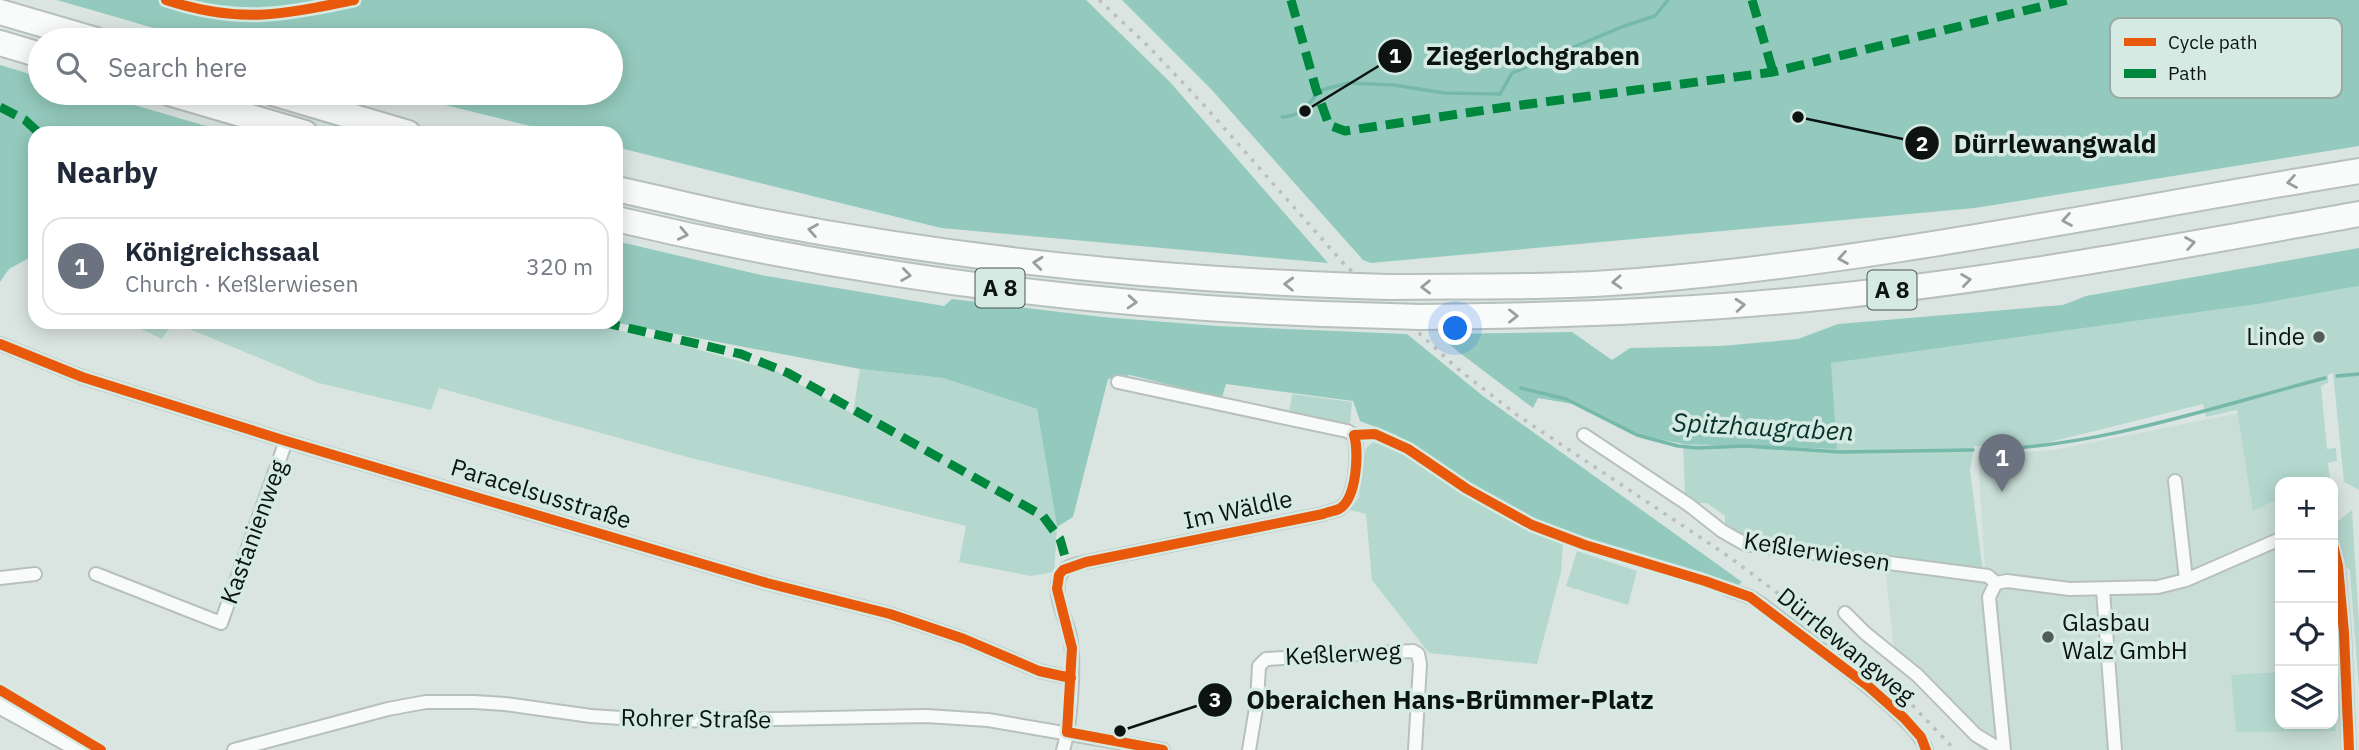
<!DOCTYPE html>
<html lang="en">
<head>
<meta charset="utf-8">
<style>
	body { margin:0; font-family:"IBM Plex Sans",sans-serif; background:#f6f6f7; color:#1f2937 }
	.controls { position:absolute; right:21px; bottom:21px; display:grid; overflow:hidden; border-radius:14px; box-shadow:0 4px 18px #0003 }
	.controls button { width:63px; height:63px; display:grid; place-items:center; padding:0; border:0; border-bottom:2px solid #e0e1e3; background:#fff; color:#1f2937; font:35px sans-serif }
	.you { position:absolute; left:1456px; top:329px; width:24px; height:24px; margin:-18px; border:5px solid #fff; border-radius:50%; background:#1a73e8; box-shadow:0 0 0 10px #1a73e833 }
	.badge { display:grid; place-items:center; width:46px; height:46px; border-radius:50%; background:#545c5a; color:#fff; font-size:23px; font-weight:700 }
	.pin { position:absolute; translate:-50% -58px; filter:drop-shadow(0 2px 4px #0008) }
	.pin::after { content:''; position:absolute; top:37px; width:24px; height:21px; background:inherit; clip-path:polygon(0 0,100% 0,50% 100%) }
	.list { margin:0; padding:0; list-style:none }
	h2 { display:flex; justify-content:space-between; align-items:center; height:91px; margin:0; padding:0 28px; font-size:30px }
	h2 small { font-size:23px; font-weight:400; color:#747a83 }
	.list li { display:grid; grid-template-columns:46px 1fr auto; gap:21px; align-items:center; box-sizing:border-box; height:98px; margin:0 14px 14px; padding:0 14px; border:2px solid #e0e1e3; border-radius:21px }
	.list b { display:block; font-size:26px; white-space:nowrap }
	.list p { margin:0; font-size:23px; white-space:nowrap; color:#747a83 }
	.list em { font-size:23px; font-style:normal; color:#747a83 }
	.icon { flex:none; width:38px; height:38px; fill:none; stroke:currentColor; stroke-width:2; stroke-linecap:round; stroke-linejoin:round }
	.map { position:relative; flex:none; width:2359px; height:750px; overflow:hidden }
	.search { position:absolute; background:#fff; box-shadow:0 4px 18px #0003; left:28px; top:28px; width:595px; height:77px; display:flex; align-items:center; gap:18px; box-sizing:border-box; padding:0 24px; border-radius:38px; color:#747a83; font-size:26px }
	.panel { position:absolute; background:#fff; box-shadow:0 4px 18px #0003; left:28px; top:126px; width:595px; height:203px; border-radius:21px }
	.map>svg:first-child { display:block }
</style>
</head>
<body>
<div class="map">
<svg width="2359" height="750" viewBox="0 0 2359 750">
	<rect width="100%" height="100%" fill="#dae5e2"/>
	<path fill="#c9ded7" d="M2289,403L2280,482V724H2333V545L2349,750H1981L1968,739L1946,712L1896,665L1884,558L1985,570L1978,455L2053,450Z"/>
	<path fill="#b4d8ce" d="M2359,286V490L2344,482L2333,373L2328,375V383L2321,386L2327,449L2336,448L2337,461L2328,463L2330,482H2280V498L2253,511L2237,410L2206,417L2203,404L2038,445L1974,446L1970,470L1983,572L1749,539L1725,527V516L1707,503L1694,504L1685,497L1683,444L1837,449L1830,363L2258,304Z
		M140,322H173L162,339L137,327Z
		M173,322H582L681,345L776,371L853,414L860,369L943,378L1037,409L1057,527L1054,572L1031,576L959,562L966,526L691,458L439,388L431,410L319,383Z
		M1292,394L1352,402L1350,424L1289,413Z
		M1373,442L1405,452L1449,482L1494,509L1563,541L1561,572L1537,664L1429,653L1372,580L1366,514L1350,510L1359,498L1366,448Z
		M2352,510L2359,622V689L2350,570L2345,566C2343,552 2336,537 2337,522Z
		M1577,551L1637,571L1628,605L1566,586Z
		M2333,667L2336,731L2236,732L2231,675L2280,672V724H2333Z"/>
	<path fill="#94cabd" d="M57,0H1086L1170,82L1328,263L941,228L616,147V133H559L397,93H611V40H195Z
		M1122,0H2359V146L1975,208L1371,263L1363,260L1211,89Z
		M0,65L40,77V93H93L230,133H35V258L31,257L9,269L0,282Z
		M616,241L761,275L944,306L952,299L1102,317L1217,326L1407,334L1483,396L1742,582L1737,586L1568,533L1505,506L1445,471L1396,435L1360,421L1353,401L1226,384L1222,398L1130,375L1108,379L1073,517L1057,527L1037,409L943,378L860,369L613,322H616Z
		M2359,248V286L2258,304L1831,363L1837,449L1683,444L1639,435L1573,404L1538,398L1533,408L1456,350L1438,334L1572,332L1612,360L1630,348L1721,346L1798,339L1838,324L2063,305L2086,296Z"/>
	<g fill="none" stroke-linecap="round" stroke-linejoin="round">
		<path stroke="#76b8a9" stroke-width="3.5" d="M1322,90L1348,83L1393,85L1445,93L1500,94L1512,73L1624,26L1655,16L1668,0
			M1282,117C1300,116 1305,109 1316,95
			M2337,376L2359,374
			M1521,388L1566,399L1637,435L1678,446L1697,448L1745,446L1840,452L1973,450
			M1985,450C2101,446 2214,407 2325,378"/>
		<defs>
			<path id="street" d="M0,344L82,377L286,441L767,583L890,614L964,639L1039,671L1071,678
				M1584,435L1689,505L1722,531L1745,544L1988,576L1996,583
				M2175,481L2186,580
				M2333,545L2338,566L2344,633L2349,750
				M96,574L221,623L286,441
				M0,578L35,574
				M1996,583L2007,581L2070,589L2158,587L2186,580L2280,539
				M1996,583L1989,597L1990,608L2004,750
				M1727,589L1750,597L1761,604C1792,629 1920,718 1926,750
				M2103,590L2115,750
				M1845,613L1865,633L1917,675L1976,735L1996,747H2003
				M234,750L388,709L426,702H474L505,704L591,716L666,721L926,716L988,720L1163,750
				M1063,750C1071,725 1075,661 1070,636C1066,618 1053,596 1059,578C1062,566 1075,565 1086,562L1323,514C1327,512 1334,511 1339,509C1357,499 1359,452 1354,435L1347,431L1118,382
				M1249,750L1257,702L1259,666L1266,659L1413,651L1418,654L1420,664L1415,750"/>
			<path id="secondary" d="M0,704L84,750"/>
			<path id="highway" d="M0,12L96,40
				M0,43L40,55
				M169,93L305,133
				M273,93L408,133
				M616,189C663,199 709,211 756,220C955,259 1156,279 1357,286
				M616,219C869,279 1128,311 1389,316
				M1389,287C1472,286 1555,288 1638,281C1880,261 2119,210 2359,171
				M1420,317C1559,316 1698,311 1837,296C2012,278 2186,245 2359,214"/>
		</defs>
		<use href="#street" stroke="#b7c0bd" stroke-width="16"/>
		<use href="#secondary" stroke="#b7c0bd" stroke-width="23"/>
		<use href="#highway" stroke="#b7c0bd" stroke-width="28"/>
		<use href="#street" stroke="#f9fbfb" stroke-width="12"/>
		<use href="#secondary" stroke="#f9fbfb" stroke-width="19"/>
		<use href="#highway" stroke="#f9fbfb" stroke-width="24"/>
		<path stroke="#bbbebd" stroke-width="3.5" stroke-dasharray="3.5 7" stroke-linecap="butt" d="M1099,0L1149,47L1202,103L1345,265L1458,369L1517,415L1728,556L1875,666L1955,750"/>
		<defs>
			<path id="highway-bridge" d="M1357,286L1389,287
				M1389,316L1420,317"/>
		</defs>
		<use href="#highway-bridge" stroke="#b7c0bd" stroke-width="28" stroke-linecap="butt"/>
		<use href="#highway-bridge" stroke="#f9fbfb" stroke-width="24"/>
		<path stroke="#00873e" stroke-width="9" stroke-dasharray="18 9" stroke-linecap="butt" d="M1291,0L1316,89L1329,125L1345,131L1506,107L1773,72L2068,0
			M1752,0L1773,72
			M0,107L25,120L39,133
			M602,322L741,354L788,373L1043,516L1060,539L1068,567"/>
		<defs>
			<path id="cycleway" d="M166,0C239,24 281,15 354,0
				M0,344L82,377L286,441L767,583L890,614L964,639L1039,671L1071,678
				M2333,545L2338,566L2344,633L2349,750
				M0,690L101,750
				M1163,750L1067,732L1072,648L1057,589L1059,575L1063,570L1086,562L1323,514C1327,512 1334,511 1339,509C1357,499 1359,452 1354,435L1375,434L1408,449L1467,489L1532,525L1585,545L1705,581L1750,597L1868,686L1904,718L1921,737L1926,750"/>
		</defs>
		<use href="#cycleway" stroke="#d5eae3" stroke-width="15"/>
		<use href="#cycleway" stroke="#e8590c" stroke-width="10"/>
	</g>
	<defs><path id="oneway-chevron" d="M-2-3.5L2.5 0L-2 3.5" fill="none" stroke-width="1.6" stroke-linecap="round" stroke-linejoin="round" transform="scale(1.75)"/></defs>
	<g stroke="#9a9e9d">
		<use href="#oneway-chevron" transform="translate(2292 182) rotate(170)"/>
		<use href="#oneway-chevron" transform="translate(2067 220) rotate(170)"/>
		<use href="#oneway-chevron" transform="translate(813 230) rotate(-170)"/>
		<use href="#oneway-chevron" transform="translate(683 234) rotate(12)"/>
		<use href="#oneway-chevron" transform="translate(2190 243) rotate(-10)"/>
		<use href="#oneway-chevron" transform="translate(1843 258) rotate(171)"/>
		<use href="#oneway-chevron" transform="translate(1038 263) rotate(-174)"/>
		<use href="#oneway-chevron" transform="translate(906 275) rotate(8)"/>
		<use href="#oneway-chevron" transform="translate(1966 280) rotate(-8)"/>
		<use href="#oneway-chevron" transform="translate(1617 282) rotate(177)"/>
		<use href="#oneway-chevron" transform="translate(1289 284) rotate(-178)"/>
		<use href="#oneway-chevron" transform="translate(1426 287) rotate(179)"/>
		<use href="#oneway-chevron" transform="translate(1132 302) rotate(4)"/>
		<use href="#oneway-chevron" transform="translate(1740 305) rotate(-5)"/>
		<use href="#oneway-chevron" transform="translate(1513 316)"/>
	</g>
	<g fill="#545c5a" stroke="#d5eae3" stroke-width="2.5">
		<circle cx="2319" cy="337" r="7"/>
		<circle cx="2048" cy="637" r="7"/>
	</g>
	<g text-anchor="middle" stroke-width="7" stroke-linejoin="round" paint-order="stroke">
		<g fill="#d5eae3" stroke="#485450" stroke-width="2">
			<rect x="975.5" y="268.5" width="49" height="39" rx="5"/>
			<rect x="1867.5" y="270.5" width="49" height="39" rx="5"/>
		</g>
		<g font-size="23" font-weight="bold" fill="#0c1311">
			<text x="1000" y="296">A 8</text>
			<text x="1892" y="298">A 8</text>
		</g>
		<g font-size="24" fill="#0c1311" stroke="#d5eae3" text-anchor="end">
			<text x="2305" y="345">Linde</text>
			<text x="2062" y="631" text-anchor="start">Glasbau<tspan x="2062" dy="28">Walz GmbH</tspan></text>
		</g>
		<g font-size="24" fill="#0c1311" stroke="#d5eae3">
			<text transform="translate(541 494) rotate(17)" y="8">Paracelsusstraße</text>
			<text transform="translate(1238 510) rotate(-12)" y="8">Im Wäldle</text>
			<text transform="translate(254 532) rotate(-70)" y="8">Kastanienweg</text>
			<text transform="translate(1817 552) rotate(9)" y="8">Keßlerwiesen</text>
			<text transform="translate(1846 646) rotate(39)" y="8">Dürrlewangweg</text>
			<text transform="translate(1343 654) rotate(-3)" y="8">Keßlerweg</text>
			<text transform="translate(696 719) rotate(1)" y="8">Rohrer Straße</text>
		</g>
		<g font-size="26" font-style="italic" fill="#063229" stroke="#d5eae3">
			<text transform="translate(1763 427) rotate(3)" y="9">Spitzhaugraben</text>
		</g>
	</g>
	<rect x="2110" y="18" width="232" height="80" rx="10" fill="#d5eae3" stroke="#99aaa4" stroke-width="2"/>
	<rect x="2124" y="38" width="32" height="8" fill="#e8590c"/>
	<rect x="2124" y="69" width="32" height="9" fill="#00873e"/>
	<g font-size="19" fill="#0c1311">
		<text x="2168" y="49">Cycle path</text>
		<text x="2168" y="80">Path</text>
	</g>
	<path fill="none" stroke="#0c1311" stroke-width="2.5" d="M1305 111L1395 56M1798 117L1922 143M1120 731L1215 700"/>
	<g fill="#0c1311" stroke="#d5eae3" stroke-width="2.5">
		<circle cx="1305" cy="111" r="7"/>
		<circle cx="1798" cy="117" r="7"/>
		<circle cx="1120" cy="731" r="7"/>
		<circle cx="1395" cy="56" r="18"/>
		<circle cx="1922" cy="143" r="18"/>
		<circle cx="1215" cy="700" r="18"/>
	</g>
	<g font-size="21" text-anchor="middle" font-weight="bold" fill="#fff">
		<text x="1395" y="63">1</text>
		<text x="1922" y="151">2</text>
		<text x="1215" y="707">3</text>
	</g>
	<g font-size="26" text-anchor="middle" font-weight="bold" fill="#0c1311" stroke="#d5eae3" stroke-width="7" stroke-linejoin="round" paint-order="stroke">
		<text x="1533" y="65">Ziegerlochgraben</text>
		<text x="2055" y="153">Dürrlewangwald</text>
		<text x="1450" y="709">Oberaichen Hans-Brümmer-Platz</text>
	</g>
</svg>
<div class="controls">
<button>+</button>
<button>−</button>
<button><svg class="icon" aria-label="locate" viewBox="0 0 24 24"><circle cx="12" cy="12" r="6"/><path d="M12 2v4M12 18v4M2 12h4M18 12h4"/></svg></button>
<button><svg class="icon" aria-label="layers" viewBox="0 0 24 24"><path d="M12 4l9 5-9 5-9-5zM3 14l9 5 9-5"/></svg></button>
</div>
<div class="you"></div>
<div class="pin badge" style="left:2002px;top:492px;background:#6b7280">1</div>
<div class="search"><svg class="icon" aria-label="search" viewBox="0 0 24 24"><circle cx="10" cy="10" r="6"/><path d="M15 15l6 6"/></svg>Search here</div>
<section class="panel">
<h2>Nearby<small></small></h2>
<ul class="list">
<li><span class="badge" style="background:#6b7280">1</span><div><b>Königreichssaal</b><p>Church · Keßlerwiesen</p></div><em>320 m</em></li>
</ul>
</section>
</div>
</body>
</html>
